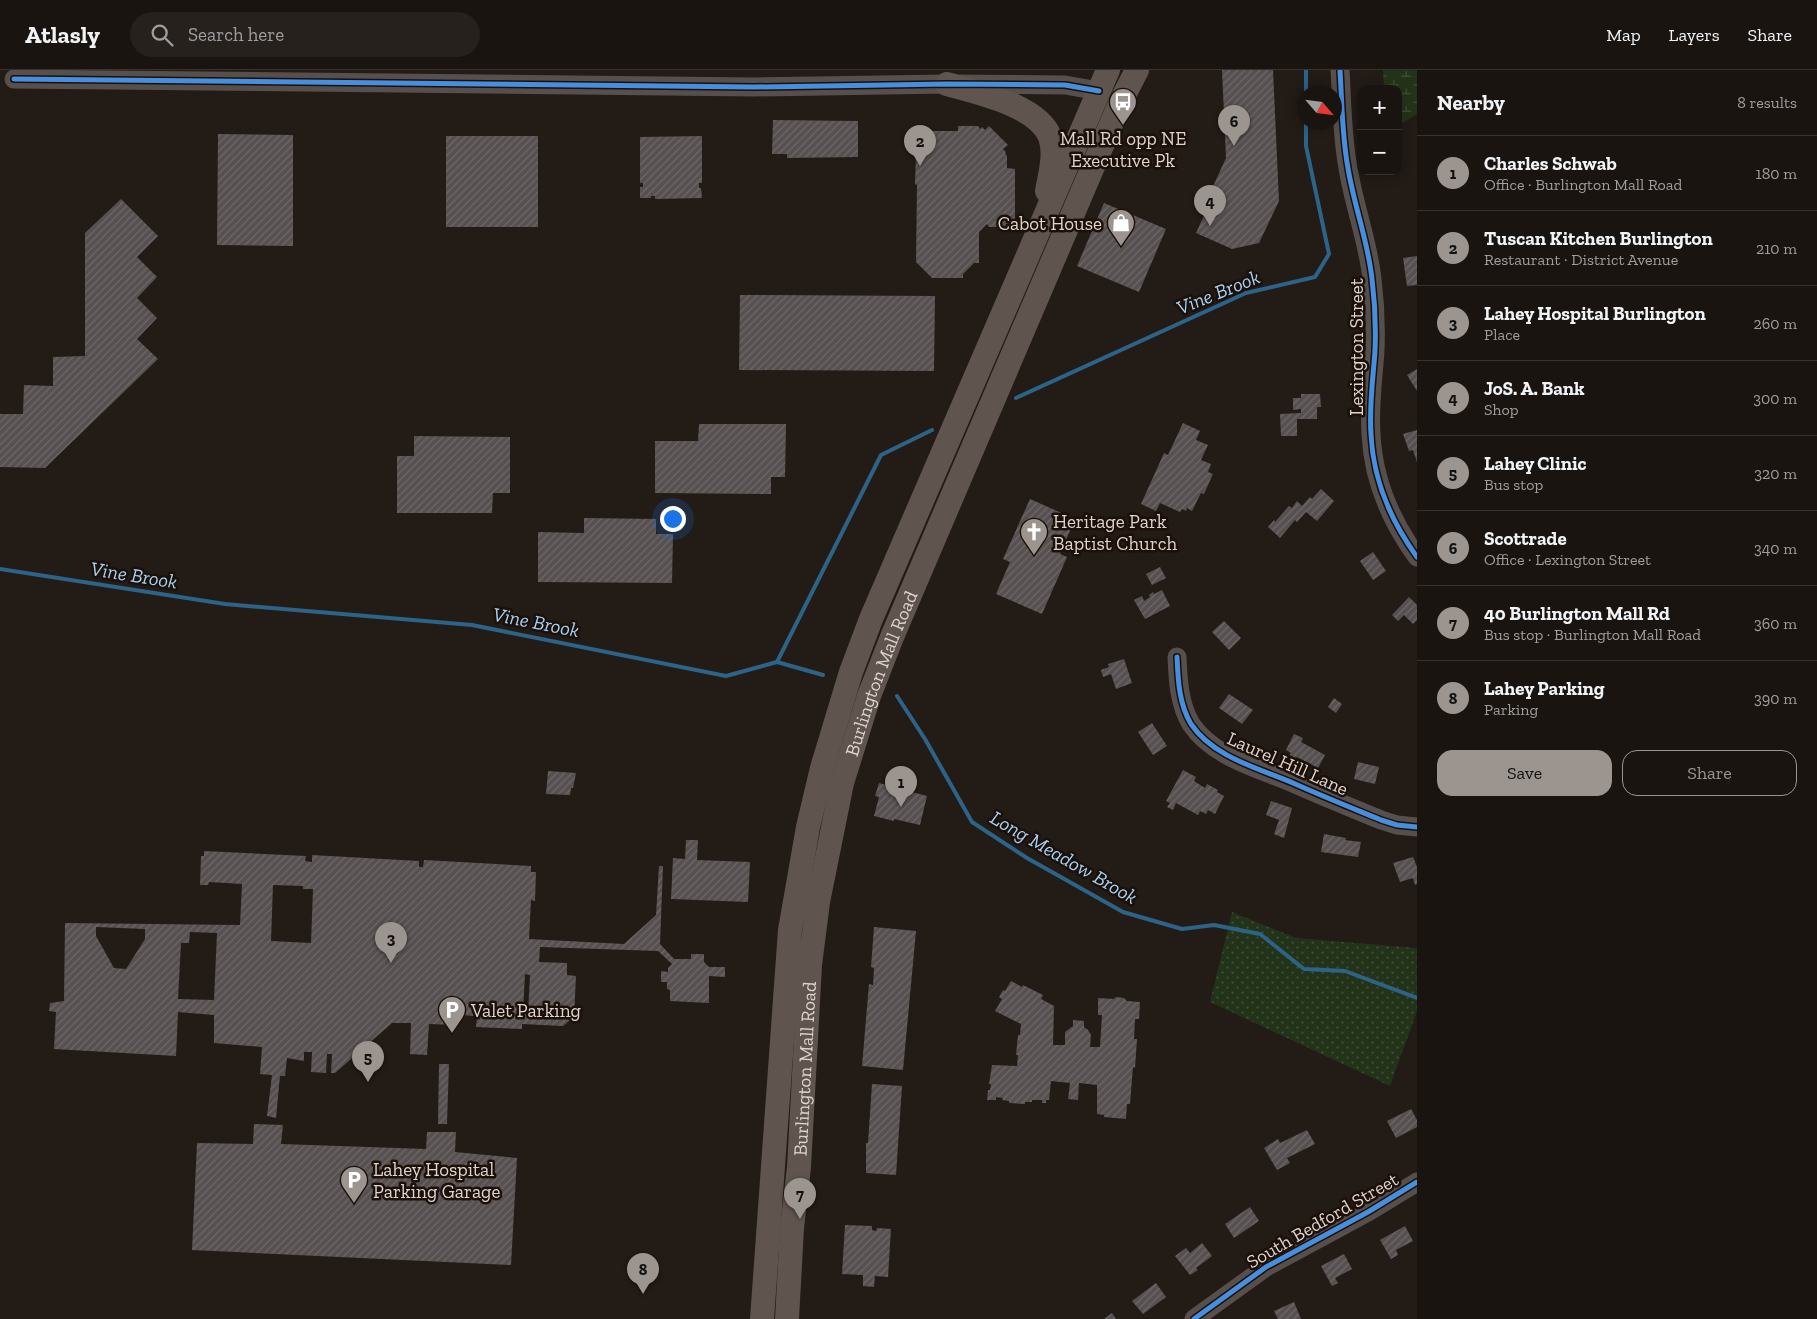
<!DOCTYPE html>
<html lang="en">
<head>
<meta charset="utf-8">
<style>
	body { margin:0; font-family:"Zilla Slab",serif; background:#27211e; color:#f1f3f6 }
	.controls { position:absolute; right:15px; top:15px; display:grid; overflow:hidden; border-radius:10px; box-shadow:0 2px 12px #0003 }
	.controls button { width:45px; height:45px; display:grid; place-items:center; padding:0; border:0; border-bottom:1px solid #383330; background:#1a1410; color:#f1f3f6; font:25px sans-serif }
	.compass { position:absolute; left:1297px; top:15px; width:45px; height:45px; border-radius:50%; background:#1a1410; box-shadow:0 2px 12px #0003; rotate:118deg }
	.you { position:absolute; left:672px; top:448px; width:18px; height:18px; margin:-12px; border:4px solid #fff; border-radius:50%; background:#1a73e8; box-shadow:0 0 0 8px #1a73e833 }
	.badge { display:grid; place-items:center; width:32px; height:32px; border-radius:50%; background:#9c948f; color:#111; font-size:16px; font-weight:700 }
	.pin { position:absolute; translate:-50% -41px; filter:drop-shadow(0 1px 2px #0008) }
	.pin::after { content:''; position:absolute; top:26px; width:18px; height:15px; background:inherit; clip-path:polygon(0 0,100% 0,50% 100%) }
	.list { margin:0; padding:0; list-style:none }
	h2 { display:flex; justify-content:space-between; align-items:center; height:65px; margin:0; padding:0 20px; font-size:21px }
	h2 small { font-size:16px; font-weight:400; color:#9f9e9f }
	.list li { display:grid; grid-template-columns:32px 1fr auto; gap:15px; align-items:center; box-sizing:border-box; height:75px; padding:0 20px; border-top:1px solid #383330 }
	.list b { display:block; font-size:19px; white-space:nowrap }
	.list p { margin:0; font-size:16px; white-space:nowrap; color:#9f9e9f }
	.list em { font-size:16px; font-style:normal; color:#9f9e9f }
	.actions { display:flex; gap:10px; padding:15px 20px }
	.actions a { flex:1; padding:11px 0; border:1px solid #9c948f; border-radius:15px; text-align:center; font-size:18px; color:#9c948f }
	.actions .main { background:#9c948f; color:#111 }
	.icon { flex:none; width:28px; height:28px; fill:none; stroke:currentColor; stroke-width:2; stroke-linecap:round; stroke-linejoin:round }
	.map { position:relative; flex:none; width:1417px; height:1249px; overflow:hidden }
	header { display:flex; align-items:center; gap:30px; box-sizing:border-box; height:70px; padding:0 25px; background:#1a1410; border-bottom:1px solid #383330 }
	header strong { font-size:24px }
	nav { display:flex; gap:28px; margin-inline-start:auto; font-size:18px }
	.search { width:350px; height:45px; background:#27211e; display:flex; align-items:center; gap:12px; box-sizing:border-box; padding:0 18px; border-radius:28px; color:#9f9e9f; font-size:19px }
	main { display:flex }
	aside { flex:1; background:#1a1410 }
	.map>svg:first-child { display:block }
</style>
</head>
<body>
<header>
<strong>Atlasly</strong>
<div class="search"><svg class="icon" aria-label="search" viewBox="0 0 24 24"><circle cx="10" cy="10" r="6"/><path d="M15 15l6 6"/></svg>Search here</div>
<nav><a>Map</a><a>Layers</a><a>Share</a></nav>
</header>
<main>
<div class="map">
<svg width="1417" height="1249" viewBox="0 0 1417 1249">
	<defs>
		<pattern id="wetland-marsh" width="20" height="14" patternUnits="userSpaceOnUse" patternTransform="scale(1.25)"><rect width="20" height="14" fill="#233319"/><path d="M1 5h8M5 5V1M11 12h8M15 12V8" fill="none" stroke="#425039"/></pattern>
		<pattern id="park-dots" width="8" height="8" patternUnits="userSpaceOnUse" patternTransform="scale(1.25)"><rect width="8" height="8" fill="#233319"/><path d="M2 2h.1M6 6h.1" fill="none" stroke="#425039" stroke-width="1.8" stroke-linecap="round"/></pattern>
		<pattern id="building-hatch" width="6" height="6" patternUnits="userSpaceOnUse" patternTransform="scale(1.25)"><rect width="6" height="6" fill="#565050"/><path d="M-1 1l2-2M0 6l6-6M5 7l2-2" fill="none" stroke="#6e6868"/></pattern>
	</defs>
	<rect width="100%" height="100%" fill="#221b16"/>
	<path fill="url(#wetland-marsh)" d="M1383,0H1417V44L1402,53L1398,47V19H1384Z"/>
	<path fill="url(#park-dots)" d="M1232,842L1296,868L1417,878V941L1390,1016L1210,932Z"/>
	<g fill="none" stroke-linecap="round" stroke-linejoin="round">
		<path stroke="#2c6388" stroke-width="4" d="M1306,22V0
			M1016,328L1246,223L1315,207L1329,184L1306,76V52
			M0,499L225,534L472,555L726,606L777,592L881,385L932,360
			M777,592L823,605
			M897,626L925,669L972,752L1027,788L1123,842L1182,859L1214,855L1260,864L1304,899L1345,901L1417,928"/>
	</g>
	<path fill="url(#building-hatch)" fill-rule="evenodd" d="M1222,0H1273L1279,131L1259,173L1232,179L1196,163L1207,139L1205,134L1226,88Z
		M773,50L858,51V87L787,88V84H772Z
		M958,56H978L980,59L982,57L985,60L989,56L1008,75L1003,79L1006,82L1005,83L1007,86V98L1015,99V149L1009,157H989L987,154L979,162V193H974L963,204V208H932L916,192L917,115L915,114L916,83L932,67V61H958Z
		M218,64L293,65V176L217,175Z
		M446,66H538V157H446Z
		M702,66V113H699V118H701L702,128L655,129V126H651V128H640V117H643V113H640V67Z
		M121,129L158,166L137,187L157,207L137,228L157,248L137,269L158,289L45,398L0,397V344H23L24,315L53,316V287L85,286V163Z
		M1104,133L1166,159L1139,222L1077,196Z
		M1417,186V215L1407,216L1403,188Z
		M740,225L935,226L934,301L739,300Z
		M1417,299V321L1407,305Z
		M1301,324H1320L1321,337H1317V349H1297V366H1281L1280,344L1301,343V339L1293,340V328H1301Z
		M1183,353L1200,361L1196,370L1208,375L1201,390L1211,394L1208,402L1213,404L1204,424L1201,423L1192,441L1187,438L1186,441L1182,439L1180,442L1160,433L1156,441L1141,434L1164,383L1168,385Z
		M699,354H786L785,407H771V424L655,423V371H698Z
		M1417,360V392L1413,380L1409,381L1403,364Z
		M414,366L510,367V423H493L492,443H397V386H414Z
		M1321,419L1334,431L1317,451L1306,442L1297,452L1295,450L1280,468L1268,457L1274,450L1275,452L1289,436L1292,438L1297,431L1302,436L1310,427L1312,429Z
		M1030,429L1075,449L1060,484L1067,487L1042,544L996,524L1010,492L1003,489Z
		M584,448L656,449V464H673L672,513L538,512V462L584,463Z
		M1373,482L1386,501L1373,510L1360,491Z
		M1160,497L1166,508L1152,515L1146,504Z
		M1162,520L1170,536L1145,549L1134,530L1142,526L1144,531L1150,527L1149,525L1153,522L1154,524Z
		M1409,527L1417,535V550L1413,554L1404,545L1398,551L1392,545Z
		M1224,551L1241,568L1229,580L1212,562Z
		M1124,589L1132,613L1116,619L1111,604L1103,607L1101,600L1109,597L1108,594Z
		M1229,624L1253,640L1242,654L1219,638Z
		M1334,628L1342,634L1336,643L1328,637Z
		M1152,653L1167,676L1153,685L1138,662Z
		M1294,664L1303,668L1301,672L1325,685L1318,698L1297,687L1296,688L1289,685L1291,683L1286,680Z
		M1358,692L1379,697L1375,714L1354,709Z
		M1183,700L1196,707L1194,711L1205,718L1207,714L1218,720L1217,722L1224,726L1215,744L1208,740L1206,744L1200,741L1198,745L1176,733L1173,740L1167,737L1170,733L1166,731Z
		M548,701L576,703L573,718H571L570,725L546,724Z
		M879,713L927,726L920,755L894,749V751L874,746L879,727L875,726Z
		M1271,731L1292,738L1284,768L1274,764L1279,750L1266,745Z
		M1324,764L1346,768L1345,770L1361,772L1358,787L1321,782Z
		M686,770H698L697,790L750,792L748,832L671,829L673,788L685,789Z
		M204,781L306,786L305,791L312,792V785L419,791V797H423L424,790L531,796V802H536L535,831L531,830L529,869L624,874L656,845L659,796H663L660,874L674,889H691V884H704V892L709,897H725V907L709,906V933L670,931V920L667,919V912H661V901L668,902V898L672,894L658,881L540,877L539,892L567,893V905L576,906L574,947L563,956L522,954V959L476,957L477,946L459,945L458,955L429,954L427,985L410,984L411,953H392L335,1003H331L332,984H327L326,1003L311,1002L312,982H304V991L287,988L285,1006H280L276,1048L267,1046L272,1005L260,1004L262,977L214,973V945L178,942L176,986L54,979L56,942L49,941L50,933L64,931L65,853L240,855L242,814L209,812L208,815H200L201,786H204ZM273,815L303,816V819H313L311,873L271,871ZM96,857L145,859V869L126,899L114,898L96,866ZM190,862L217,863L214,930L178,929L181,873H189ZM525,904L530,905L528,943H523Z
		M1413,787L1417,797V814L1415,815L1413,808L1400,812L1393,793Z
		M874,857L916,861L903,1000L862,996L869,914L873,915L874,898L871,897Z
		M1011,911L1022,917L1023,915L1043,925L1041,929L1054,936L1053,975H1065V962L1073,956V950L1084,951V957L1088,960L1091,965L1090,977H1100L1102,945H1098V928L1114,929L1116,927L1124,928L1127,931L1140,932L1139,949H1135L1134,969H1137L1135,998L1133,997L1130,1034H1127L1126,1049L1104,1047V1045L1097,1044V1015L1079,1013L1078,1030L1068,1029L1070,1013L1051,1011L1049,1030H1046V1033H1042V1030H1032V1032H1025V1034L1009,1033V1031L1002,1030L1003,1028L996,1027V1030H987L988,1020H990L991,1014H989L992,995L1017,996L1018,985H1016L1018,965H1020L1021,954L995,941L1002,929L999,927L1003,920L1005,921Z
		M439,994H449L447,1054H438Z
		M872,1014L902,1016L896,1105L866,1103V1073H868Z
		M1411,1039L1417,1050V1057L1396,1068L1387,1051Z
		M254,1054L283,1055L281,1074L426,1079L427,1062H456L455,1082L517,1088L511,1195L192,1180L197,1073L253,1074Z
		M1307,1060L1315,1074L1287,1088L1290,1093L1277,1100L1264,1078L1278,1069L1280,1073Z
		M1250,1137L1259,1151L1234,1168L1225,1154Z
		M845,1155L872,1156V1160L876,1161L877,1158L891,1159L888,1207L875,1206L874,1217L863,1216V1205L842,1204Z
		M1405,1156L1413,1171L1396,1180L1398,1185L1391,1189L1380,1170Z
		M1202,1173L1212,1186L1196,1198L1198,1200L1190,1205L1175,1186L1186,1178L1190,1183Z
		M1344,1184L1352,1199L1335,1208L1338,1213L1332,1216L1321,1196Z
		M1156,1213L1166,1227L1143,1244L1132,1231Z
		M1294,1232L1301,1249H1278L1274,1241Z
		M1112,1243L1116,1249H1104Z"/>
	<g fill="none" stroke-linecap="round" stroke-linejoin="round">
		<path stroke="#564f4c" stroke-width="19" d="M1340,0C1342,33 1342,66 1348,98C1354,136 1368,171 1372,209C1375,233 1376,258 1375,281C1373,309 1369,336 1371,364C1373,409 1391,451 1417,487
			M14,9L754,17L947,14L1065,15L1099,21
			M1177,587C1178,610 1179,634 1191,654C1213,687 1258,698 1293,713C1322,726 1352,738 1381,750L1397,755L1417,757
			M1194,1249L1266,1197L1368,1142L1417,1112"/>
		<g stroke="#5f544e" stroke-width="24">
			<path d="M947,14C977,23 1038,35 1050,67C1056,84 1050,104 1047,121"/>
			<path d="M762,1249L790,860L808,757L822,698L851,602L871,549L1108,0"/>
			<path id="s1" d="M787,1249L792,1158L799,1097L810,895L818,832L842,713L869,626L892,567L1121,31L1137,0"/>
		</g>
		<defs>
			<path id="cycleway" d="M1340,0C1342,33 1342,66 1348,98C1354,136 1368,171 1372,209C1375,233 1376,258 1375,281C1373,309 1369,336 1371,364C1373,409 1391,451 1417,487
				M14,9L754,17L947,14L1065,15L1099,21
				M1177,587C1178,610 1179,634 1191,654C1213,687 1258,698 1293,713C1322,726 1352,738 1381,750L1397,755L1417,757
				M1194,1249L1266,1197L1368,1142L1417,1112"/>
		</defs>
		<use href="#cycleway" stroke="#1c1009" stroke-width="8"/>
		<use href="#cycleway" stroke="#468fdf" stroke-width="5"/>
	</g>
	<defs>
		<symbol id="bus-pin" viewBox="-11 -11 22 30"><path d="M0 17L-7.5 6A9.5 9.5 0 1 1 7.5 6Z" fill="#9c948f" stroke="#1c1009"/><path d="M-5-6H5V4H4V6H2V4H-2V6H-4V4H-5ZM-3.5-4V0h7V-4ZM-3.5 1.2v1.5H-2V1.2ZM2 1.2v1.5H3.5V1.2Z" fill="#fff"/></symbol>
		<symbol id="shop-pin" viewBox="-11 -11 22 30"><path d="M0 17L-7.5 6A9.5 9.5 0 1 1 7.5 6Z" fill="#9c948f" stroke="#1c1009"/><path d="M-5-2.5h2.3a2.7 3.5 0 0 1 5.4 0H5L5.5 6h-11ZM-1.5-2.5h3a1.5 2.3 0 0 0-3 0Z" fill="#fff"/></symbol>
		<symbol id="church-pin" viewBox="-11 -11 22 30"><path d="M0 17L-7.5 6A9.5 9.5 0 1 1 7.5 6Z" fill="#9c948f" stroke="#1c1009"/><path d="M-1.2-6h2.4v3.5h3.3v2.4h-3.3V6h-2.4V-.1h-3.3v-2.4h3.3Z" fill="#fff"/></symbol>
		<symbol id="parking-pin" viewBox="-11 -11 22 30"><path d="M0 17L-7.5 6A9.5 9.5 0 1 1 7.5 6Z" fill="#9c948f" stroke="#1c1009"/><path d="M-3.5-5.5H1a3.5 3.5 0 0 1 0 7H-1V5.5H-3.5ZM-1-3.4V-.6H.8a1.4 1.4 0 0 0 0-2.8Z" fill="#fff"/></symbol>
	</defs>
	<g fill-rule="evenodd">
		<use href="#bus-pin" x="1107" y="16" width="32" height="43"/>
		<use href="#shop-pin" x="1105" y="137" width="32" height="43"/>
		<use href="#church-pin" x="1018" y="446" width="32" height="43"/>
		<use href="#parking-pin" x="436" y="924" width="32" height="43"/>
		<use href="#parking-pin" x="338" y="1094" width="32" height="43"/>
	</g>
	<g text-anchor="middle" stroke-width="5" stroke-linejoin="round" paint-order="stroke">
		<g font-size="19" fill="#ddd5d0" stroke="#1c1009" text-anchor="start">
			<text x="1123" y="75" text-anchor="middle">Mall Rd opp NE<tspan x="1123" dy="22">Executive Pk</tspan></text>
			<text x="1102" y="160" text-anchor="end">Cabot House</text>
			<text x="1053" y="458">Heritage Park<tspan x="1053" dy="22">Baptist Church</tspan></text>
			<text x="471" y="947">Valet Parking</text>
			<text x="373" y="1106">Lahey Hospital<tspan x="373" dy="22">Parking Garage</tspan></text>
		</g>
		<g font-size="19" fill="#ddd5d0" stroke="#1c1009">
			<text transform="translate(1356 277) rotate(-90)" y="7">Lexington Street</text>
			<text dy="7" stroke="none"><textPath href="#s1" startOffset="656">Burlington Mall Road</textPath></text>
			<text transform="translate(1288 693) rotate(24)" y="7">Laurel Hill Lane</text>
			<text dy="7" stroke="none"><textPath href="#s1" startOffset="251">Burlington Mall Road</textPath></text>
			<text transform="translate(1322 1150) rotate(-30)" y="7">South Bedford Street</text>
		</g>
		<g font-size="20" font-style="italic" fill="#a3d3f8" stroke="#1c1009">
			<text transform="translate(1218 222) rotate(-22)" y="7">Vine Brook</text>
			<text transform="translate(134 505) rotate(9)" y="7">Vine Brook</text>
			<text transform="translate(536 552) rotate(11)" y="7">Vine Brook</text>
			<text transform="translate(1064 787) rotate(30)" y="7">Long Meadow Brook</text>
		</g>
	</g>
</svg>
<div class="controls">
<button>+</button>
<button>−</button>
</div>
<svg class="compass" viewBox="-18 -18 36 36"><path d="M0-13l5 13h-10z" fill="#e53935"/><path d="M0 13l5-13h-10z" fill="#9f9e9f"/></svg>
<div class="you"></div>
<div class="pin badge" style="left:901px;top:737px">1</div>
<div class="pin badge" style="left:920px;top:96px">2</div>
<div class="pin badge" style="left:391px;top:893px">3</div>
<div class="pin badge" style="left:1210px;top:156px">4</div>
<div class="pin badge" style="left:368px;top:1012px">5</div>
<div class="pin badge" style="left:1234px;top:76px">6</div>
<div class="pin badge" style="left:800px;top:1149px">7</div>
<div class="pin badge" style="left:643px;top:1224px">8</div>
</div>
<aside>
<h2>Nearby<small>8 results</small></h2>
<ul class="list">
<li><span class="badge">1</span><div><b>Charles Schwab</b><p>Office · Burlington Mall Road</p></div><em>180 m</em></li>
<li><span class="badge">2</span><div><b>Tuscan Kitchen Burlington</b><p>Restaurant · District Avenue</p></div><em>210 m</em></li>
<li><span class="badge">3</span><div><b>Lahey Hospital Burlington</b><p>Place</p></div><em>260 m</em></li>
<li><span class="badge">4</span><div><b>JoS. A. Bank</b><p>Shop</p></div><em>300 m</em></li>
<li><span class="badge">5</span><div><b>Lahey Clinic</b><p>Bus stop</p></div><em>320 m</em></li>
<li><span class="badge">6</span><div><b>Scottrade</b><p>Office · Lexington Street</p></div><em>340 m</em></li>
<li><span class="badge">7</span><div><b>40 Burlington Mall Rd</b><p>Bus stop · Burlington Mall Road</p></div><em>360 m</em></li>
<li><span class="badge">8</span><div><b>Lahey Parking</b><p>Parking</p></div><em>390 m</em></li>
</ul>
<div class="actions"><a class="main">Save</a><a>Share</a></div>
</aside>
</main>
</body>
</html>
